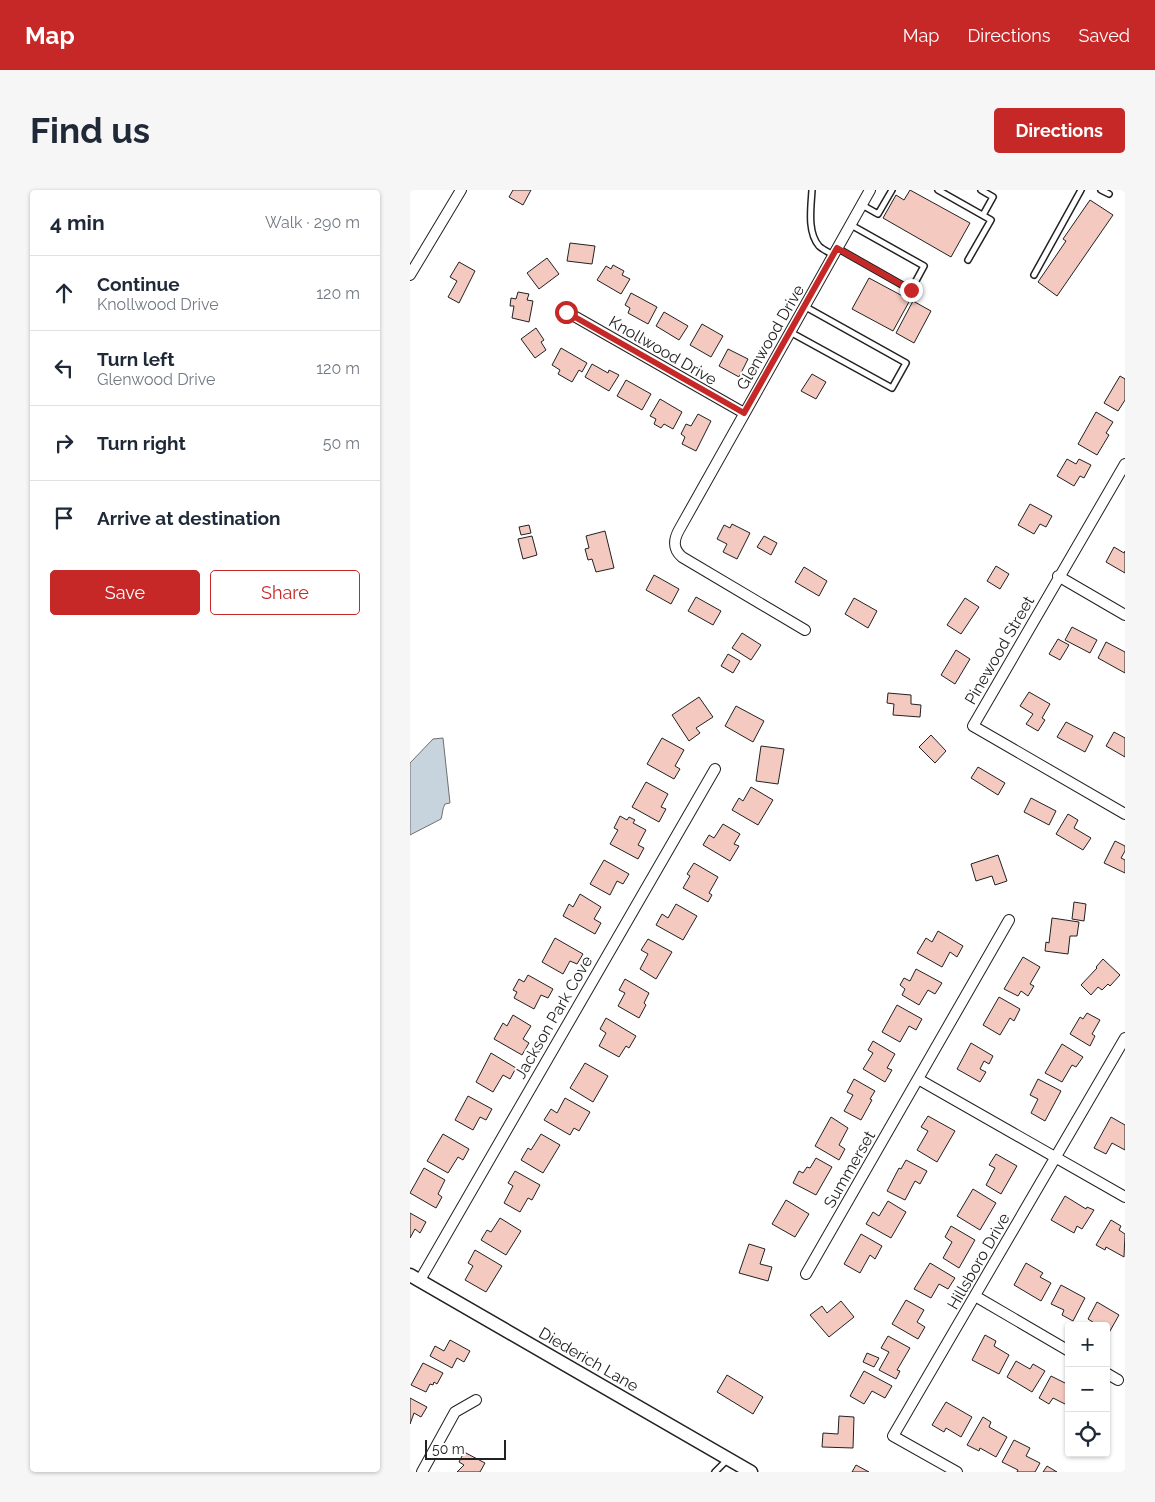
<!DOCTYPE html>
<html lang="en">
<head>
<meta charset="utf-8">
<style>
	body { margin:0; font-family:Raleway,sans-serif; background:#f6f6f7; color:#1f2937 }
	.controls { position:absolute; right:15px; bottom:15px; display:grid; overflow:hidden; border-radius:5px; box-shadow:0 1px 4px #0004 }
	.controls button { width:45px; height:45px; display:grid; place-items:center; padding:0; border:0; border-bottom:1px solid #e0e1e3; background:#fff; color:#1f2937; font:25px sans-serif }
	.scale { position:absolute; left:15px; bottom:12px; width:81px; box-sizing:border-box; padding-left:5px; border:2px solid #222; border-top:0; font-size:14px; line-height:18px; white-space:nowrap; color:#222; -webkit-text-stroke:4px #fff; paint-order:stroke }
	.stop { position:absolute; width:15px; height:15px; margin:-11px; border:4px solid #c62828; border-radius:50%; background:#fff }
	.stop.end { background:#c62828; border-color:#fff; box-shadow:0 1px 5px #0008 }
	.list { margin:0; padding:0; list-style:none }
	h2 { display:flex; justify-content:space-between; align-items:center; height:65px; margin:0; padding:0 20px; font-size:21px }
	h2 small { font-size:16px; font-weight:400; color:#747a83 }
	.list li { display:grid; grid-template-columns:32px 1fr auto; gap:15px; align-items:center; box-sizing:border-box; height:75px; padding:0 20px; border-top:1px solid #e0e1e3 }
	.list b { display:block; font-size:19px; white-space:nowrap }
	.list p { margin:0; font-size:16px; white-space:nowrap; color:#747a83 }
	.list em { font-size:16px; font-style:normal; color:#747a83 }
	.actions { display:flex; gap:10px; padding:15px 20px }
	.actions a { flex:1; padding:11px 0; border:1px solid #c62828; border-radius:5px; text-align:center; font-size:18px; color:#c62828 }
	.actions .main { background:#c62828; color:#fff }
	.icon { flex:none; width:28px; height:28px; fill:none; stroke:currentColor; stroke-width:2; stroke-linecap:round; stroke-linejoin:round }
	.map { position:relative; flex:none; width:715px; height:1282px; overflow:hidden; border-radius:5px }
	header { display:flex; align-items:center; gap:30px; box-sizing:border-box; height:70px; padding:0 25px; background:#c62828; color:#fff }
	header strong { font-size:24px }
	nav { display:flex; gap:28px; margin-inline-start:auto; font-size:18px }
	.intro { display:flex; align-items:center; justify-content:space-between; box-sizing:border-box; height:120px; padding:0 30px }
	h1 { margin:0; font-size:35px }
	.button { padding:12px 22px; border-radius:5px; background:#c62828; color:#fff; font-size:18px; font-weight:700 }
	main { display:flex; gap:30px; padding:0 30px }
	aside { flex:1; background:#fff; border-radius:5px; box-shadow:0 1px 4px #0004 }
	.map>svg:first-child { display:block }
</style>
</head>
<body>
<header>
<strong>Map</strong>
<nav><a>Map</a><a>Directions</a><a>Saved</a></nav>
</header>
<div class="intro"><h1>Find us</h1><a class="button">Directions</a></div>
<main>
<aside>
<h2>4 min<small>Walk · 290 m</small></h2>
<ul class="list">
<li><svg class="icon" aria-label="ahead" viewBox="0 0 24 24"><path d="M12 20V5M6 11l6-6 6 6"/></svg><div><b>Continue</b><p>Knollwood Drive</p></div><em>120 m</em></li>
<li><svg class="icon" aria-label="left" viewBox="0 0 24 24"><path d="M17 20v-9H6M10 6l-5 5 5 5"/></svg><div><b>Turn left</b><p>Glenwood Drive</p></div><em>120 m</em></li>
<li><svg class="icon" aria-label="right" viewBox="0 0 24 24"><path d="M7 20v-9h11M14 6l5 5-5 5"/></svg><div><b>Turn right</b></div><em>50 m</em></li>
<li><svg class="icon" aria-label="arrive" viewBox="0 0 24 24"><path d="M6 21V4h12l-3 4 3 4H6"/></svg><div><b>Arrive at destination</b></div></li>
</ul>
<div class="actions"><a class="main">Save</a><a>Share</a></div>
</aside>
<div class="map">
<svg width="715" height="1282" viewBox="0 0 715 1282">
	<rect width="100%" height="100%" fill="#fff"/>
	<path fill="#c7d3dd" stroke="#6f6f6f" d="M33,548L40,613L35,614C32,619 33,623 31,629L0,645V573L23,549Z"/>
	<path fill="#f3c9c0" stroke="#222" d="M103,0H121L113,15L99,7Z
		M500,0L560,33L541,67L473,28L486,5L494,10Z
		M680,10L703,25L647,106L628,92L656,51L653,49Z
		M160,53L185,56L182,74L157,71Z
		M137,68L149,84L129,99L117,83Z
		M49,72L65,81L49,113L38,107L47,91L40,87Z
		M203,75L214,81L212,85L220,89L211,104L187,90L196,76L201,79Z
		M459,88L500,110L483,141L442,119Z
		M108,102L119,104L117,110L123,111L119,132L102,128L104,116H100L101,108L106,109Z
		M221,103L247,117L238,134L218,123L220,118L215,115Z
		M503,111L521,121L504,153L486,143Z
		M254,122L278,136L269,150L246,136Z
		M292,134L313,146L301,167L280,155Z
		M126,138L134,150L131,152L136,160L125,168L111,149Z
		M151,158L177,173L172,182L169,180L162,192L148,184L150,180L142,175Z
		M318,159L338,169L329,187L309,176Z
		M182,174L198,183L199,180L209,185L199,201L175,187Z
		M402,184L416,192L406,209L391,201Z
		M710,186L715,189V210L708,221L694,213Z
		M216,190L241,204L232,220L207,206Z
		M250,209L272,222L263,239L254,234L251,238L244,234L246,229L240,226Z
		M686,222L703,232L696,243L699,245L687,265L668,254Z
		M288,224L301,231L286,261L272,254L275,247L271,244L276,234L281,236Z
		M657,269L666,274L669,269L681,275L674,288L670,286L664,296L647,286Z
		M620,314L642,326L636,337L630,334L624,344L608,335Z
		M322,334L340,343L327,369L313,362L317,354L307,349L314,335L320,338Z
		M119,335L121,343L111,345L109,337Z
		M195,341L204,378L186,382L182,369L178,370L175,359L179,358L176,346Z
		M122,346L127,365L113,369L108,349Z
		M354,346L367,353L361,365L347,357Z
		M704,357L714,363L715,361V383L696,372Z
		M586,376L599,384L590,399L577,391Z
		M394,377L417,391L409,406L385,392Z
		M244,385L269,399L261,414L236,400Z
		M286,407L311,421L303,435L278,421Z
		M444,408L467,421L458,438L435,424Z
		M555,408L569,417L551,444L537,435Z
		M662,437L687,450L680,463L655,450Z
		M332,443L351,455L341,470L322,458Z
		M648,449L659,455L650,470L639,464Z
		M696,452L715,462V483L688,468Z
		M546,460L560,469L545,494L531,485Z
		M318,464L330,471L323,483L311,476Z
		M619,502L640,514L632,528L635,530L628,541L616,534L623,524L610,516Z
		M478,503L501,505V514L511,515L510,527L483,525L484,514L477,513Z
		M289,507L303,527L286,538L290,543L279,551L262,525Z
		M326,516L354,531L343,552L315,536Z
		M656,532L683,546L675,562L647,547Z
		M704,542L715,548V567L696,556Z
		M521,545L536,561L525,573L509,557Z
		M252,548L274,560L265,576L270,579L264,589L237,574Z
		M351,556L374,559L368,594L346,591Z
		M568,577L595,593L588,605L561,588Z
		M236,592L258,604L251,617L256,619L249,632L222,617Z
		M341,597L363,610L348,635L322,620L329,608L333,611Z
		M621,608L646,621L639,635L614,622Z
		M658,624L668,630L664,638L681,648L673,660L646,644Z
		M210,626L217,630L219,627L225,630L223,633L236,640L228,655L234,658L228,669L200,654L208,640L204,638Z
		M313,634L330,644L324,654L329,656L320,671L293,655L299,645L304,648Z
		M705,651L715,656V661L711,668L715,670V683L694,673Z
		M588,665L597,691L585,695L582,686L566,691L561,674Z
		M194,670L219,684L213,694L207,691L200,705L180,694Z
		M284,673L308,687L299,703L302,705L298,712L273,698L280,686L277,684Z
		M170,704L191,717L184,729L191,733L185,744L153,726L159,714L163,717Z
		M664,712L676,714L674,731L662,729Z
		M266,714L287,726L273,750L246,735L252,724L258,728Z
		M642,728L669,732L667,746H660L658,764L635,761L636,752L639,753Z
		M528,741L553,756L547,767L540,762L532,777L507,763L516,748L522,752Z
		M145,748L173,764L167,774L160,771L153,784L132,772Z
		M238,749L262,762L246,789L230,779L238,764L231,760Z
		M613,767L630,777L620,794L624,796L618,806L611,801L608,806L594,799Z
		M693,769L710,785L700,796L698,794L692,800L688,797L681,805L671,795L687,778L686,777Z
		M506,779L532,793L525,804L518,800L509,815L492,805L495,799L490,795L494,788L500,791Z
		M118,785L143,799L138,808L131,805L124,819L104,808L107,802L103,800L109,789L114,792Z
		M215,789L239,803L234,813L236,815L229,828L208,816L215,803L209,800Z
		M589,807L610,819L604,831L600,828L590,845L573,835Z
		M487,815L512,829L506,840L499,836L490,852L472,842Z
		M677,823L690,830L682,844L685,846L680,856L660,844L670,827L673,829Z
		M103,825L121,836L113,849L119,853L112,865L84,849L93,833L97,836Z
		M196,828L226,846L219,858L216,856L209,867L189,856L196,843L190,839Z
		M463,851L485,864L477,878L482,880L475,892L453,879L463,863L458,860Z
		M561,853L583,866L579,874L574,871L570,879L576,882L570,892L547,879Z
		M652,854L673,867L666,877L662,875L652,892L635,883Z
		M81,863L106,878L100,889L93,885L83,902L66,892Z
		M175,873L198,886L183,912L160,898Z
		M444,889L465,901L460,909L462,910L451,930L434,921L443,905L437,902Z
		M628,889L651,901L635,931L621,923L628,909L620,905Z
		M58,906L82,919L76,930L70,927L63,940L45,930Z
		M155,908L180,922L169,941L164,938L160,945L134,930L141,919L147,923Z
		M518,926L545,941L527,972L507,960L518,941L511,937Z
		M421,927L438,938L429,955L435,959L429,970L405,956Z
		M701,927L715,935V960L702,953L696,964L684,958Z
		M33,944L59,959L53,970L48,967L38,983L17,971Z
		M131,944L150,955L133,983L111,970L118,958L121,960Z
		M586,964L607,976L591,1004L576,995L585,978L579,975Z
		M406,968L422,977L406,1005L383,993L389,981L393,983L397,977L400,978Z
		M496,970L517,981L510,994L505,991L495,1010L477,1001L489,978L491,979Z
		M14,978L35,990L28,1004L32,1007L26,1018L0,1003Z
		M105,981L130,995L122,1010L118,1008L110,1022L94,1013L103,996L98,993Z
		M563,999L586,1013L570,1040L547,1026Z
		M655,1006L676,1019L677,1017L684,1020L672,1039L667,1036L664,1043L641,1030Z
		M376,1010L399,1024L385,1047L362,1034Z
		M478,1011L496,1022L481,1048L456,1034L463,1022L469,1026Z
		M0,1023L16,1032L10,1043L5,1039L0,1048Z
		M90,1028L111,1041L96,1065L71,1050L77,1040L81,1042Z
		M701,1030L711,1036L709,1040L715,1044L714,1067L696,1057L695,1060L686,1055Z
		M541,1036L565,1050L549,1078L533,1068L542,1052L535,1047Z
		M451,1044L472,1056L465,1069L460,1065L450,1083L434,1074Z
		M339,1054L355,1059L350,1074L362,1077L358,1091L329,1083Z
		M65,1060L92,1076L76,1102L55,1090L63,1076L58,1073Z
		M520,1073L545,1088L538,1099L529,1094L521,1108L504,1099Z
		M616,1073L633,1083L630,1087L641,1093L631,1111L604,1095Z
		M651,1095L675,1108L663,1131L652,1125L654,1120L641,1114Z
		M496,1110L514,1120L507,1132L515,1137L508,1149L482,1134Z
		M431,1111L444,1127L419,1147L400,1125L412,1116L417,1123Z
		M687,1112L709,1125L696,1148V1136H689L678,1129Z
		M575,1145L586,1151L584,1156L599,1165L589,1184L562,1170Z
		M478,1146L500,1158L487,1180L490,1181L486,1189L469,1180L479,1162L471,1158Z
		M40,1150L60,1161L54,1172L47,1168L42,1178L20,1166L25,1156L34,1161Z
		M457,1163L469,1168L464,1177L453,1172Z
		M606,1171L620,1179L623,1174L635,1181L622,1202L597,1187Z
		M13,1173L33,1183L27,1194L24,1192L23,1195L20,1194L16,1202L1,1195Z
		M454,1181L482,1196L475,1208L462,1201L454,1214L440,1206Z
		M317,1185L353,1207L343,1224L307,1202Z
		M641,1186L659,1195V1216L643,1208L639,1214L629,1208Z
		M0,1208L17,1217L11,1227L4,1223L0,1234Z
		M536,1212L562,1227L551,1247L536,1238L534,1242L522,1235Z
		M429,1226L444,1227L443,1258L412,1257L413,1243L428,1244Z
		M573,1227L581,1232L579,1237L597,1247L586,1267L570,1258L569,1261L557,1255Z
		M604,1250L620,1258L616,1266L630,1273L625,1282H607L608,1280L592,1272Z
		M54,1262L75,1273L70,1282H47L54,1275L49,1272Z
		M446,1275L459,1282H442Z
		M637,1276L647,1282H633Z"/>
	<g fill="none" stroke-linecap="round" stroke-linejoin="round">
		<defs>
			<path id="service" d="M402,0C401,18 397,42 409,56C413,60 419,62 423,65
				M528,0L581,30L558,70
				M571,0L583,7L573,25
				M691,0L699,4
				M452,15L468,24L482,0
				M427,58L501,100L514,76L441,35
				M624,85L671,0
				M380,142L482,198L496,173L394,116
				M305,1282L318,1269"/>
			<path id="minor" d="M0,85L51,0
				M157,122L334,223
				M715,274L563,536L715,624
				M648,386L715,425
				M395,440L272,367C263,359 263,351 269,340L460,0
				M508,889L715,1007
				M396,1084L599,730
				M10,1090L305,579
				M565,1106L659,1161
				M696,1183L708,1190
				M12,1282L45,1222L66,1210
				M547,1282L483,1246L715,848"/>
			<path id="tertiary" d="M0,1085L341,1282"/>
		</defs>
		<use href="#service" stroke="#222" stroke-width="8"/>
		<use href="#minor" stroke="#222" stroke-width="12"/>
		<use href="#tertiary" stroke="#222" stroke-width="15"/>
		<use href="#service" stroke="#fff" stroke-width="5"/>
		<use href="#minor" stroke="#fff" stroke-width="10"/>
		<use href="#tertiary" stroke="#fff" stroke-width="12"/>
	</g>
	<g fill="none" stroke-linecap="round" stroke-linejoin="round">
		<path stroke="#c62828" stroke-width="6" d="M156,122L334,223L427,58L501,100"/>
	</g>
	<g text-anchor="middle" stroke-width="4" stroke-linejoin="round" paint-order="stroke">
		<g font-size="16" fill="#222" stroke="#fff">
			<text transform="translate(360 147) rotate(-60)" y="6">Glenwood Drive</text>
			<text transform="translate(253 160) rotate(30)" y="6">Knollwood Drive</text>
			<text transform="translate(589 460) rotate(-60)" y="6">Pinewood Street</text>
			<text transform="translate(143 827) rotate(-60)" y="6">Jackson Park Cove</text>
			<text transform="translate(439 979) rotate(-60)" y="6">Summerset</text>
			<text transform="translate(568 1071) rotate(-60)" y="6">Hillsboro Drive</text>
			<text transform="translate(179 1169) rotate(30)" y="6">Diederich Lane</text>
		</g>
	</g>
</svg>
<div class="controls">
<button>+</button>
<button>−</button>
<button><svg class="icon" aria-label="locate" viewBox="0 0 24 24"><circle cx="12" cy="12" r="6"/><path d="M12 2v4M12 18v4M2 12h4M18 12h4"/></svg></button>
</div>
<div class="scale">50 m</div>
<div class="stop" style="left:156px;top:122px"></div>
<div class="stop end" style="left:501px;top:100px"></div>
</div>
</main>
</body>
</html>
